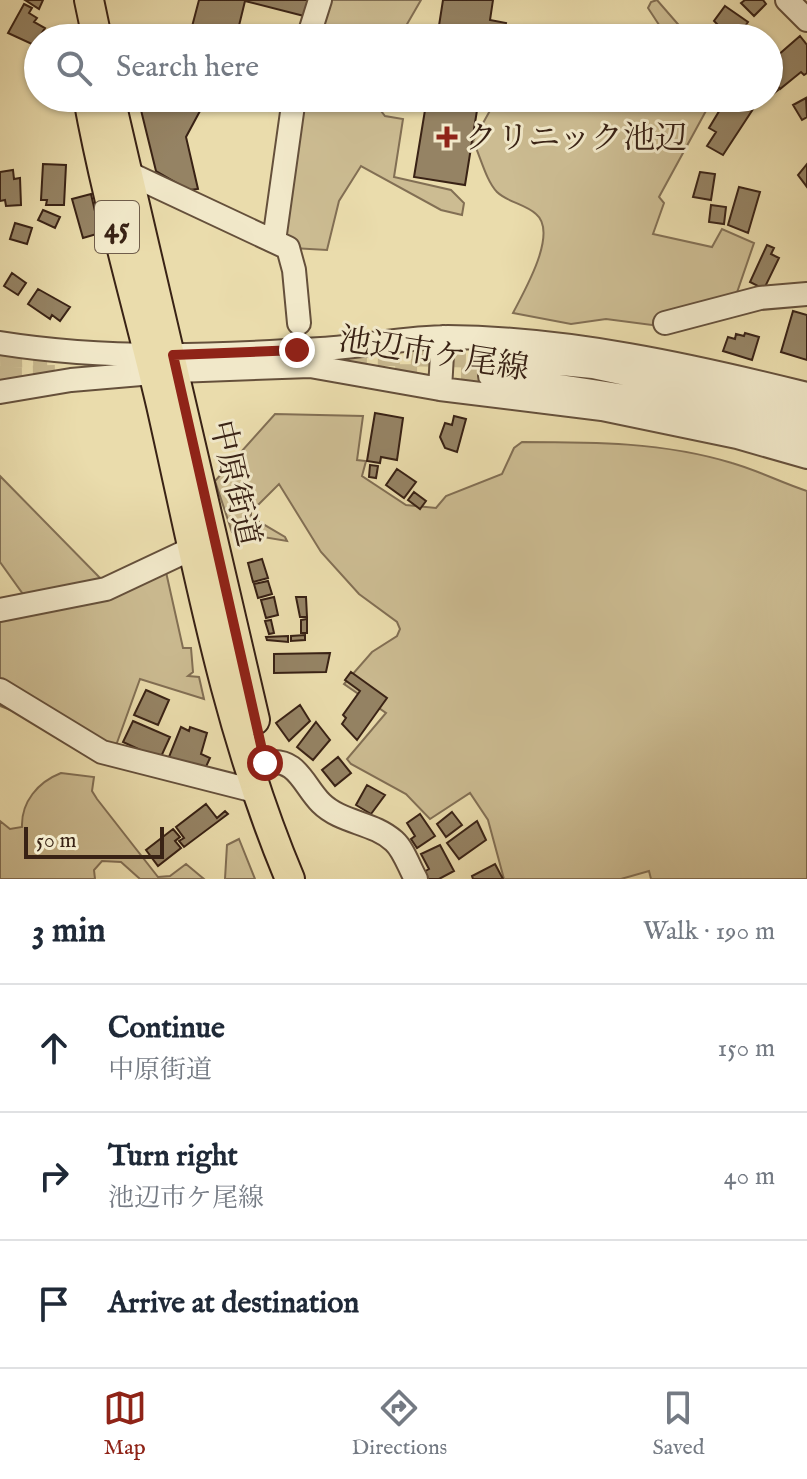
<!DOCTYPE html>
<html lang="en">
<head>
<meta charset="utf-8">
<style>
	body { margin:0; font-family:"IM FELL English","Noto Serif JP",serif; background:#f2f2f3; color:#1f2937 }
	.scale { position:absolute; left:24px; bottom:20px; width:140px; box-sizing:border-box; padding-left:8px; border:4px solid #392215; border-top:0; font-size:22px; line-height:28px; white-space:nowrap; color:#392215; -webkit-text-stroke:6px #f1e8c9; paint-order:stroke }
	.stop { position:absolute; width:24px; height:24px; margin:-18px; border:6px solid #8f2418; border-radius:50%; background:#fff }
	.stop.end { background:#8f2418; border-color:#fff; box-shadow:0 2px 8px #0008 }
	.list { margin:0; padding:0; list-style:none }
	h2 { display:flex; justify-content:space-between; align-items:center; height:104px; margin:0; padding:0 32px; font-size:34px }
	h2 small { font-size:26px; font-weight:400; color:#747a83 }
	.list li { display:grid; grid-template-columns:52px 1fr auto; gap:24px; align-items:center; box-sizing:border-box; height:128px; padding:0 32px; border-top:2px solid #e0e1e3 }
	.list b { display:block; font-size:30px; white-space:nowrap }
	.list p { margin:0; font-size:26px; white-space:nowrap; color:#747a83 }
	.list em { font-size:26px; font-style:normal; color:#747a83 }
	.icon { flex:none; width:44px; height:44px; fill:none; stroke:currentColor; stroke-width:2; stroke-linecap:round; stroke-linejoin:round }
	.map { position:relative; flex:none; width:807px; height:879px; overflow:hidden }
	.search { position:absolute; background:#fff; box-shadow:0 2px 6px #0004; left:24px; right:24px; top:24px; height:88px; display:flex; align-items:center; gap:20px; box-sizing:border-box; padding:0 28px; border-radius:44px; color:#747a83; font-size:30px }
	.sheet { height:488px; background:#fff }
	nav { display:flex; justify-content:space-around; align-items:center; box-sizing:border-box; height:112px; border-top:2px solid #e0e1e3; background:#fff; font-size:22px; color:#747a83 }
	nav a { display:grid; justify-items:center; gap:4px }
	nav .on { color:#8f2418 }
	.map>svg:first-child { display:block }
</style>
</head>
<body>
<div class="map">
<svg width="807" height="879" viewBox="0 0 807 879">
	<rect width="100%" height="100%" fill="#eadcac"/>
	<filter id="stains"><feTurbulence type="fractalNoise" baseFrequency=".0025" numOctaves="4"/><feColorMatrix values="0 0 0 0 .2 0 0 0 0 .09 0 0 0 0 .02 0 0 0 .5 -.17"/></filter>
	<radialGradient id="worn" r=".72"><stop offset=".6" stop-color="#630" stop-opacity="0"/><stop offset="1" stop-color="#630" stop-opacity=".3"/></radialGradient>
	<path fill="#ccbc92" stroke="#826f54" stroke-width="2" d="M329,0H421L399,38H301Z
		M657,0L690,38H661L665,34L648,8L651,2Z
		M288,98H379L378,107L385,116L403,119L394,177L451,190L464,203L462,215L441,210L361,166L339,201L327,250L292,248L269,233Z
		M497,98H713L659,197L664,203L653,234L712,247L722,229L754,243L733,304L685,310L652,325L606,319L571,324L513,313C523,293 559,233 536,214C525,204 507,202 497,192C486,181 480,155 473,141Z
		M275,414L363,416L357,460L366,461L362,476L406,505L436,508L446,496L502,474L514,448L522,442C593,442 663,442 732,463C757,470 782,483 807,491V879H651L649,871L621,879H504L488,820L470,793L430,819L406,794L351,764L347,759L386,713L344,684L372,652L397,636L400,629L397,622L359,594L321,552L279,484L251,512V517L285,537L287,541L232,532L215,481Z
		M0,476L104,582L28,601L0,562Z
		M166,572L183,648H191L193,672L188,676L199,677L204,699L140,679L114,751L0,706V612Z
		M61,773L94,777L92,791L97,799L158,877L170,876L186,864L204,879H140L121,862L102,861L94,870L95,879H0V821L10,829L22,827C21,802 38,782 61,773Z
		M239,839L255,879H225L227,845Z"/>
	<path fill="#958364" stroke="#392215" stroke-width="2" d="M25,0H43L39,9Z
		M199,0H308L304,16L245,1L236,38H189Z
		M443,0H493L490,20L506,23L503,38H462L438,32Z
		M745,0H763L766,4L754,16L741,3Z
		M24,4L32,8L29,13L37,18L34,22L45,28L34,45L8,33Z
		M725,6L748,22L738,36L742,38H711L717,24L714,21Z
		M800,36L807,45V73L804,75L801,72L780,89L769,76V63Z
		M769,78L778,90L769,97Z
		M138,98H207L186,137L198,189L189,190L156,171Z
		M427,98H479L465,185L414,177Z
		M727,98H753L750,103L755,106L723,155L707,146L716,132L709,128Z
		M806,98L807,117L802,120L793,105Z
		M43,164L66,165L64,205H46L47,200H41Z
		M807,164V187L798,175Z
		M13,170L14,179L20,178L21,205L6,206L5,200L0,201V172Z
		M700,172L715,174L711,200L693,197Z
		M739,187L760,192L748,233L728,225Z
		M91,194L100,233L83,238L72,199Z
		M711,205L726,207L724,224L709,222Z
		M43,210L60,217L55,228L38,220Z
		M15,223L32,228L27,244L10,239Z
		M767,245L774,248L771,254L779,258L764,289L750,282Z
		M12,273L26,283L18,295L4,286Z
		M38,289L70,307L60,321L52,315L50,319L28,304Z
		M793,311L807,315V360L781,352Z
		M745,333L759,337L752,360L723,351L728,337L735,339L736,334L744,336Z
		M375,413L403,418L397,460L381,457L380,463L367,461Z
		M454,416L466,419L457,452L445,448L440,437L445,423L452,425Z
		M370,465L378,466L376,478L369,477Z
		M397,469L416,482L404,498L386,485Z
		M414,492L426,501L420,509L408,500Z
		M262,559L268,578L253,582L248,563Z
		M268,581L272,594L258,598L254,584Z
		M274,597L278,615L266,618L261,600Z
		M296,597H306L307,617H300Z
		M307,619V633H301V620Z
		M271,620L274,633L269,634L265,621Z
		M305,635V640L291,641V636Z
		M288,636V642L267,640L266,637Z
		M330,653L326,672L274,673V654Z
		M351,672L387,698L357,740L342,724L346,718L343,715L360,691L345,680Z
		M146,690L169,700L158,725L134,715Z
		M300,705L310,721L289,741L276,723Z
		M133,721L170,737L160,759L123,742Z
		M316,722L330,740L313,760L297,747Z
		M181,727L189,731L190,727L207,733L201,754L210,758L204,771L169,757Z
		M338,757L351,773L335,786L322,770Z
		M367,785L385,795L371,814L356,805Z
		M206,804L217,818L225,811L228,814L184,847L179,841L184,838L176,827Z
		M452,812L462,825L446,837L437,824Z
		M420,814L435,836L417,848L411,839L415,836L407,823Z
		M477,821L486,840L459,859L447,843Z
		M173,829L180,837L175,841L181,848L158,866L146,850Z
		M440,845L454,871L439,879H427L424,872L429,869L421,854Z
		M495,864L503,879H473L472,876Z"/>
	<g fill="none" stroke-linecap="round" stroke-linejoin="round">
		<path stroke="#c7b78e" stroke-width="22" stroke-dasharray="22 11" stroke-linecap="butt" d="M345,354L489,357
			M0,357L47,356
			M395,375L490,376
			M0,377L57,376"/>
		<defs>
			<path id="minor" d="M787,0L807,20
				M308,38L320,0
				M126,172L288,248L294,270L299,323
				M274,241L294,98
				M665,323L760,298L807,294
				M0,343C107,360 213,356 321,349C363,347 406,337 448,337C568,338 691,365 807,394
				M489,357L593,367L807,413
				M490,376C597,391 703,406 807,435
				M440,389L443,337
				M0,392L71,380L176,371L310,366L440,389L602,409L737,437L807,457
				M0,610L106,589L191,549
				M0,690L102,752L255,791
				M265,763C297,756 303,785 321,803C341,823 373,822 394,841C404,850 409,867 416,879"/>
			<path id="major" d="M89,0L97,38
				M88,98C107,202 137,303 161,405C197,564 226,728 290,879
				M110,98L255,720"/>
		</defs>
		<use href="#minor" stroke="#65503b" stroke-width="26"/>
		<use href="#major" stroke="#392215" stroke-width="32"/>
		<use href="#minor" stroke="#f1e8c9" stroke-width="22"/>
		<use href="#major" stroke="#eadcac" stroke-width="28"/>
	</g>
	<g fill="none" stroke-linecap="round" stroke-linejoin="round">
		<path stroke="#8f2418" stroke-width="10" d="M265,763L173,355L297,350"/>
	</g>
	<path fill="#8f2418" stroke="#f1e8c9" stroke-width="3" d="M443 125h8v8h8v8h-8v8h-8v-8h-8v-8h8z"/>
	<g text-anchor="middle" stroke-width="6" stroke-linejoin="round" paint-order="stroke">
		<rect fill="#f1e8c9" stroke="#705d4b" stroke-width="2" x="95" y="201" width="44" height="52" rx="6"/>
		<g font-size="30" font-weight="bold" fill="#392215">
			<text x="117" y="237">45</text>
		</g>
		<g font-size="32" fill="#392215" stroke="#f1e8c9" text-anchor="start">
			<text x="465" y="148">クリニック池辺</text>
		</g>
		<g font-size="32" fill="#392215" stroke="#f1e8c9">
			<text transform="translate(434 353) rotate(9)" y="11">池辺市ケ尾線</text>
			<text transform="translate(236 483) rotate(77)" y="11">中原街道</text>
		</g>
	</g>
	<rect width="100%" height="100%" filter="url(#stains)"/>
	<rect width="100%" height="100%" fill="url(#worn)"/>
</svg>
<div class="scale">50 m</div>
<div class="stop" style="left:265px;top:763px"></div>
<div class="stop end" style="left:297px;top:350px"></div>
<div class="search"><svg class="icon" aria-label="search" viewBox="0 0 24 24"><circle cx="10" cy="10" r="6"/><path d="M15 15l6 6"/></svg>Search here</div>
</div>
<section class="sheet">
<h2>3 min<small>Walk · 190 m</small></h2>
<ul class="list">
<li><svg class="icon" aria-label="ahead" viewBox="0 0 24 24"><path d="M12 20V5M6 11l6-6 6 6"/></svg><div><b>Continue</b><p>中原街道</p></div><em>150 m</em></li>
<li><svg class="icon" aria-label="right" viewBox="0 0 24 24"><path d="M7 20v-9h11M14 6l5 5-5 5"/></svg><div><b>Turn right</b><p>池辺市ケ尾線</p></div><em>40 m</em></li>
<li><svg class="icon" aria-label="arrive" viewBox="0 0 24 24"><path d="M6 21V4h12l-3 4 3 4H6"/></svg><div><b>Arrive at destination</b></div></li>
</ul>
</section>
<nav>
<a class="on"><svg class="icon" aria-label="map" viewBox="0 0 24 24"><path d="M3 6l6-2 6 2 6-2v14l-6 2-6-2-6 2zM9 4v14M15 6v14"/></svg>Map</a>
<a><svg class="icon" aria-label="directions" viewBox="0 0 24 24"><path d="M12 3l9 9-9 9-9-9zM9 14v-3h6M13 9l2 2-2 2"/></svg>Directions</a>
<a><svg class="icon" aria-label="saved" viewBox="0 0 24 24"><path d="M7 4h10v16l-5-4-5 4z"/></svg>Saved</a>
</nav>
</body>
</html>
